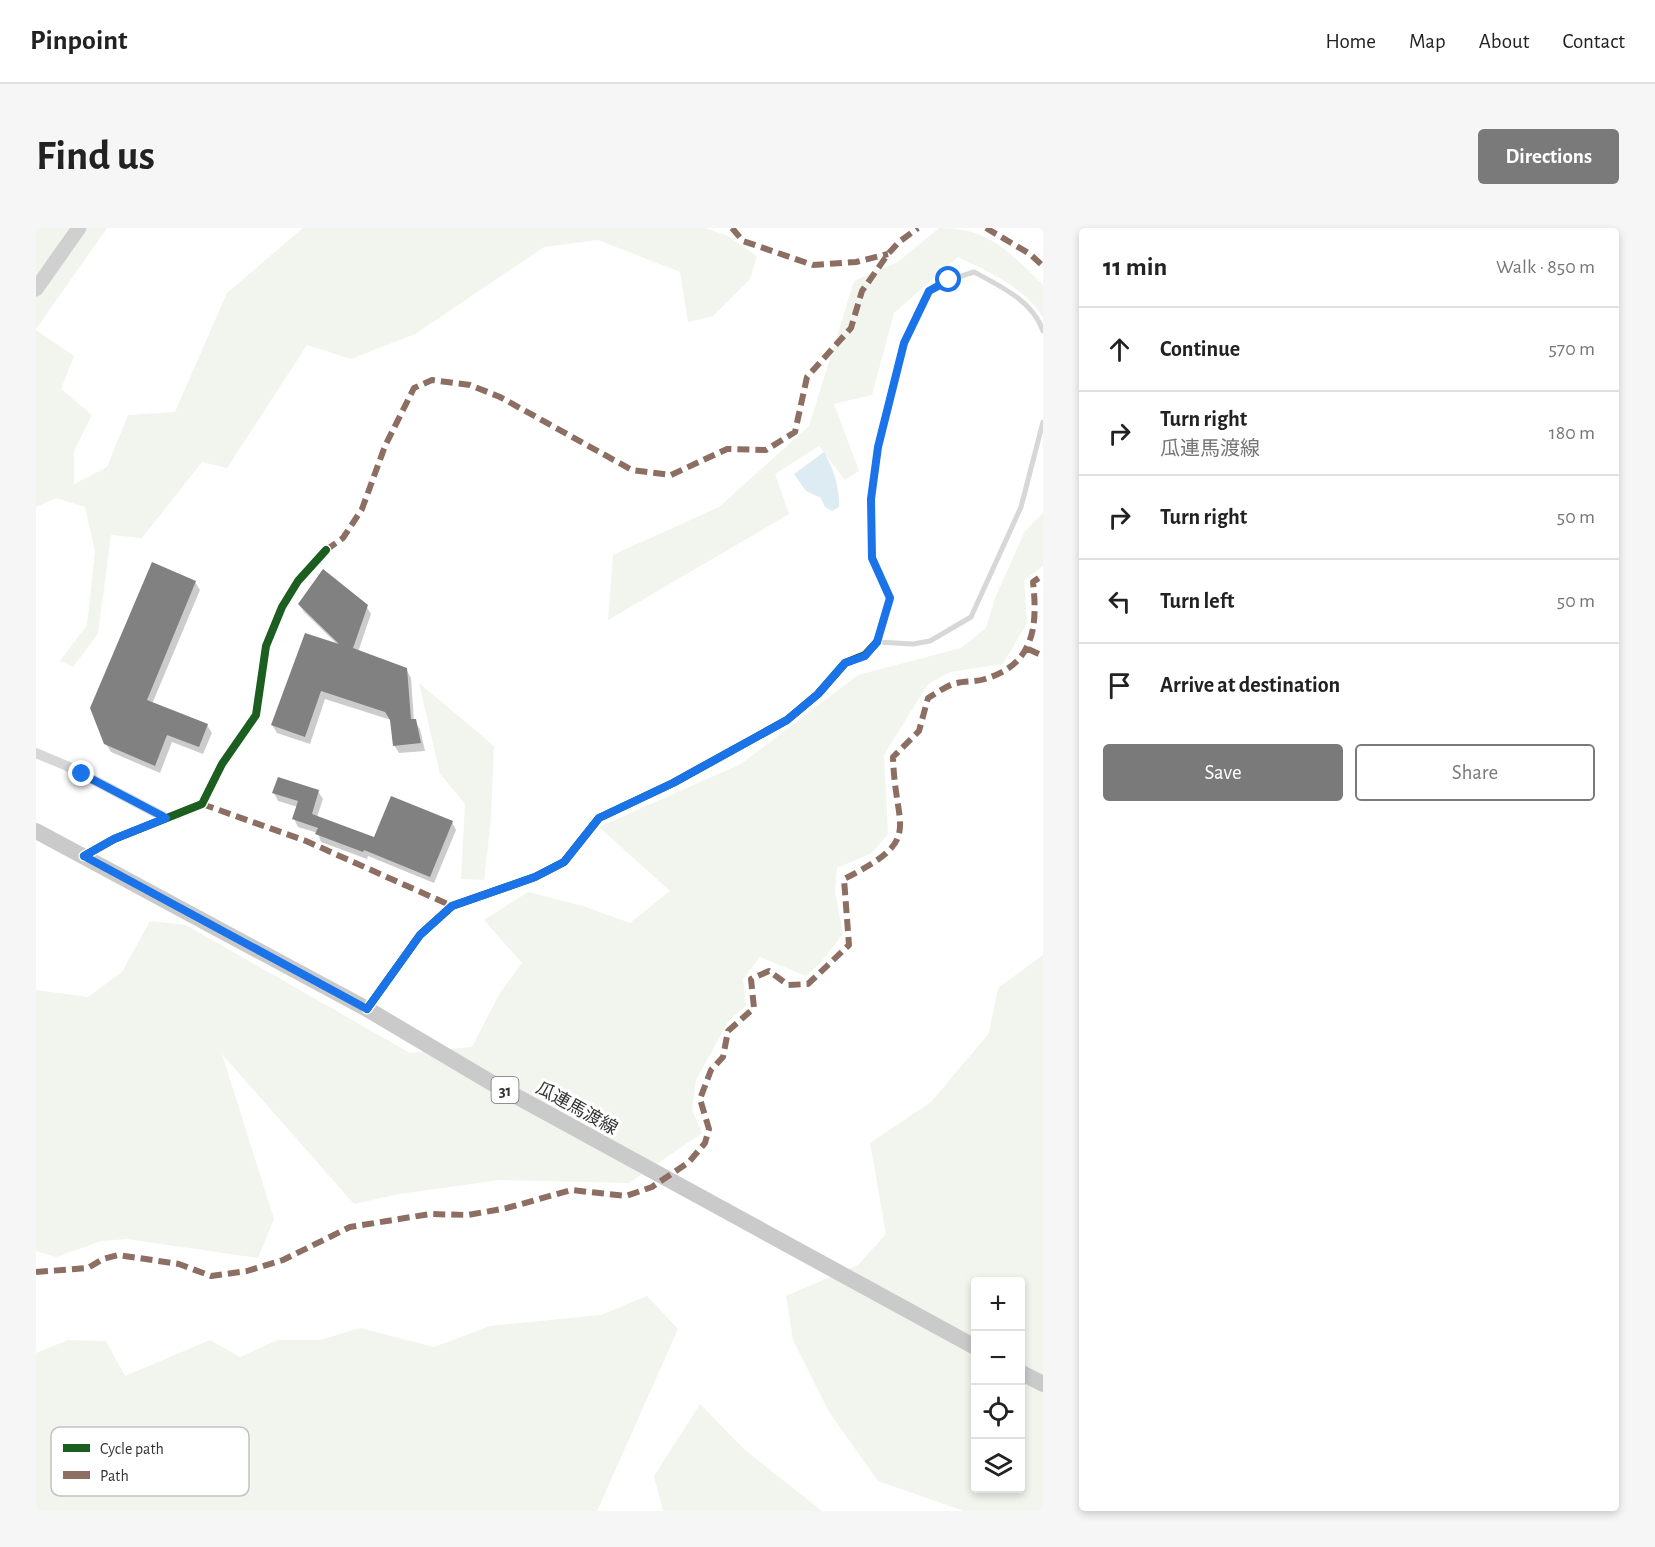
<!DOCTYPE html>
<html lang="en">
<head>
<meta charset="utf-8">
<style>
	body { margin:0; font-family:"Alegreya Sans","Noto Sans JP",sans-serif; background:#f6f6f6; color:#222 }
	.controls { position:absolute; right:18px; bottom:18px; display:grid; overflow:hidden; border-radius:6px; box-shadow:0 3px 9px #0003 }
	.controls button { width:54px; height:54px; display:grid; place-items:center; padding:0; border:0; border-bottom:2px solid #e0e0e0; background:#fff; color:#222; font:30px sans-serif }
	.stop { position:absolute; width:18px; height:18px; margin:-14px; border:4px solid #1a73e8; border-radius:50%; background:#fff }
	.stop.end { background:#1a73e8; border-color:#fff; box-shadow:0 2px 6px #0008 }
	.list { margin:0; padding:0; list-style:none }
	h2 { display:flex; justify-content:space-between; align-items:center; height:78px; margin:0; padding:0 24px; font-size:26px }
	h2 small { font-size:20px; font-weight:400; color:#767676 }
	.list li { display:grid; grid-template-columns:39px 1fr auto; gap:18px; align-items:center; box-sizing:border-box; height:84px; padding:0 24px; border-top:2px solid #e0e0e0 }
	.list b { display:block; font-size:22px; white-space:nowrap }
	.list p { margin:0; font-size:20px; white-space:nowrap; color:#767676 }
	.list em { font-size:20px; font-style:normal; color:#767676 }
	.actions { display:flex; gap:12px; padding:18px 24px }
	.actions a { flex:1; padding:14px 0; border:2px solid #7a7a7a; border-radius:6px; text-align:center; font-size:21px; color:#7a7a7a }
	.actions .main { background:#7a7a7a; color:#fff }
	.icon { flex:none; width:33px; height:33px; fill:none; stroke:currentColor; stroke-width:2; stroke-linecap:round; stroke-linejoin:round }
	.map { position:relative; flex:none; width:1007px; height:1283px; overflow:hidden; border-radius:6px }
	header { display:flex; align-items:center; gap:36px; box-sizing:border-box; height:84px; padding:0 30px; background:#fff; border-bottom:2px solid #e0e0e0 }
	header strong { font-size:28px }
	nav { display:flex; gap:33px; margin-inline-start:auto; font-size:21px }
	.intro { display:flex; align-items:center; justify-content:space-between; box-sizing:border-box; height:144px; padding:0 36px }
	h1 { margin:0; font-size:42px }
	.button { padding:15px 27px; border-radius:6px; background:#7a7a7a; color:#fff; font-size:21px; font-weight:700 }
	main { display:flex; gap:36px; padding:0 36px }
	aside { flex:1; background:#fff; border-radius:6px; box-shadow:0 3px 9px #0003 }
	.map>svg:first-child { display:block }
</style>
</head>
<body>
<header>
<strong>Pinpoint</strong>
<nav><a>Home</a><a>Map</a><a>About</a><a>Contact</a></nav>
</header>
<div class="intro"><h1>Find us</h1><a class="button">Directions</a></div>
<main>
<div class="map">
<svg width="1007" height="1283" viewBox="0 0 1007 1283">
	<rect width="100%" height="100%" fill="#fff"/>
	<path fill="#f1f5ed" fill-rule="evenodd" d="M0,0H71L0,101Z
		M267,0H669L692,8L721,28L714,51L677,88L652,94L644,44L562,12L508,19L379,106L315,131L271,117L191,240L166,234L106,310L75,307L62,406L37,439L24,433L51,397L59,323L49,279L20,270L0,279V102L38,128L25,161L56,187L38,223V256L71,239L92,187L139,184L191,65Z
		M903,0C954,0 973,24 1007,57V89C989,60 952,43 922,29L858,85L836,167L798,176L823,243L809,252L783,218L739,246L753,286L572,392L577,327L683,279L773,198L818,53L862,34Z
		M1007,285V338L988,352L991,395L967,436L914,444L892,456L848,527L852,606L836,625L801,640L799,663L807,706L785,734L770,748L724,729L707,751L710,778L693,792L660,852L656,882L666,905L593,955L464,952L363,966L318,976L186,826L238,991L222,1030L91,1011L65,1013L20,1029L0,1023V762L52,769L86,744L114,693L150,697L374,825L436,819L464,765L486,735L448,692L492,664L547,678L594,695L634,663L563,599L705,536L822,447L925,420L950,400L959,370L989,303Z
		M383,455L458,518L455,590L448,652L425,651L429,576L404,546Z
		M1007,727V1283H928L842,1253L793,1184L757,1112L750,1068L822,1037L850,1006L834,915L895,874L953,805L962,760ZM939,1054H984V1260H939Z
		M611,1068L642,1101L561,1283H0V1125L32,1112L70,1113L89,1148L174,1112L204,1129L242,1112H284L324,1100L398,1119L454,1098L565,1087Z
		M664,1176L709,1222L786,1283H627L618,1248Z"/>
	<path fill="#ddebf3" d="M788,224C797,240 804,260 803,279L796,283L789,279L785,270L770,263L758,246Z"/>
	<path fill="#0003" d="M159,354L164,362L116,476L171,497L176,505L167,526L136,514L124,545L75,524L70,516Z
		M263,376L330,378L335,386L322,424L370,441L375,450L378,493L384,501L389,523L363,525L358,517L355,492L289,471L274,516L241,505L236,497L302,417L268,384Z
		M282,563L287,571L281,589L339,611L416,594L420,602L398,655L332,628L331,631L285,614L282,605L262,599L258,591L262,579L242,573L238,565Z"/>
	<path fill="#818181" d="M116,334L160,353L111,472L172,496L163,519L131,507L119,538L68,516L54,480Z
		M287,341L332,377L317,420L371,440L375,491H380L385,515L357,518L354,492L349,484L285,463L269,509L235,497L269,405L303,416L262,376Z
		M242,549L283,562L276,586L338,609L355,568L417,593L394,649L328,622L327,624L279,606L282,600L256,591L262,573L236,565Z"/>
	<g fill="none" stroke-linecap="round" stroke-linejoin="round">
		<path stroke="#d7d7d7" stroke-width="5" d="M1007,103C997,73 964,58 938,44L913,52L893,63L868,115L842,219L835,271L836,330L854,370L841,414L877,416L894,413L935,389L985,279L1007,194"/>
		<path stroke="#d7d7d7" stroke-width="10" d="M0,525L31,538L130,590
			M48,628L78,611L166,576L186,536L220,487L230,418L246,379L262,353L290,322
			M331,781L384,707L416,678L499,649L528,634L563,590L637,555L751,492L782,466L809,435L829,427L841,414"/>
		<path stroke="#d0d0d0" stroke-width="15" d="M0,61L43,0"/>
		<path stroke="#cacaca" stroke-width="16" d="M0,603L331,781L456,855L939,1119
			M984,1144L1007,1156"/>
		<path stroke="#8d6e63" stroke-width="6" stroke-dasharray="12 6" stroke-linecap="butt" d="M696,0L707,13L777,37L820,34L852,26
			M950,0L994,26L1007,38
			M290,322L307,310L326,281L349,218L378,160L396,152L434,157L464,169L596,242L635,247L691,221L730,222L759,204L771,149L815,100L826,63L852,26L863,14L882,0
			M992,421L1007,428
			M166,576L270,613L416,678
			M0,1044L52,1040L67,1031L82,1027L143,1036L175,1048L211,1043L247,1032L314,999L394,986L432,987L471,980L535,962L590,968L616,959L653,934L669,915L673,901L664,871L675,842L687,829L692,803L718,780L715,751L733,743L752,757L772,756L813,717L808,651C889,610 859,604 857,529L883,503L892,470C901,465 911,457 921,455C930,453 940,454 949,451C998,436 1002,399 997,354L1007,347"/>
		<defs>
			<path id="cycleway" d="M48,628L78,611L166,576L186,536L220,487L230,418L246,379L262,353L290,322
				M331,781L384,707L416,678L499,649L528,634L563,590L637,555L751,492L782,466L809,435L829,427L841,414"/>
		</defs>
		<use href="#cycleway" stroke="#fff" stroke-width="11"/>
		<use href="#cycleway" stroke="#1b5e20" stroke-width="8"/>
	</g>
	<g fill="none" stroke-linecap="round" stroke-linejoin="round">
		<path stroke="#1a73e8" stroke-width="8" d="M46,546L130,590L78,611L48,628L331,781L384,707L416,678L499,649L528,634L563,590L637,555L751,492L782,466L809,435L829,428L841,414L854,370L836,330L835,271L842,219L868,115L893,63L913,52"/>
	</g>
	<g text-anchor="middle" stroke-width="6" stroke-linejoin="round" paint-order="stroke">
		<rect fill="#fff" stroke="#707070" stroke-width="1.5" x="455.5" y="849" width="27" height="26" rx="4.5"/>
		<g font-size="16" font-weight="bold" fill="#333">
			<text x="469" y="868">31</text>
		</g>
		<g font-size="18" fill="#333" stroke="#fff">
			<text transform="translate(541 880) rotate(29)" y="6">瓜連馬渡線</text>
		</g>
	</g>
	<rect x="15" y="1199" width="198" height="69" rx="9" fill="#fff" stroke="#c2c2c2" stroke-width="1.5"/>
	<rect x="27" y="1216" width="27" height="8" fill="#1b5e20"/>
	<rect x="27" y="1243" width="27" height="8" fill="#8d6e63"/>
	<g font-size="16" fill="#333">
		<text x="64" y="1226">Cycle path</text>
		<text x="64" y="1253">Path</text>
	</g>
</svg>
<div class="controls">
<button>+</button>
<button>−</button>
<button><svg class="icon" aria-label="locate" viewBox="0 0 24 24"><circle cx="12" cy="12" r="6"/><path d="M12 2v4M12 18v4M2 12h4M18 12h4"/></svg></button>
<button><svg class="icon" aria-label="layers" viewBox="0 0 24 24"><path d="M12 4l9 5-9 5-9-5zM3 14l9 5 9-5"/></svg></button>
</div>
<div class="stop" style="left:913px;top:52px"></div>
<div class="stop end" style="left:46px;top:546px"></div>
</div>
<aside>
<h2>11 min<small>Walk · 850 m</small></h2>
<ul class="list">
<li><svg class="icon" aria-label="ahead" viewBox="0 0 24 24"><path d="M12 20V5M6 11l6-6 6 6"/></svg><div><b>Continue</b></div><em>570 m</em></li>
<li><svg class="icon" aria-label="right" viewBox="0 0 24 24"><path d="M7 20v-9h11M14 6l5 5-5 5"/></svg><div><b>Turn right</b><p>瓜連馬渡線</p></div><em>180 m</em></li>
<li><svg class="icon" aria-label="right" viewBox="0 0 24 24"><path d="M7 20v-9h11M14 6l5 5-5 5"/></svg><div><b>Turn right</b></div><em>50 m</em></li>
<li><svg class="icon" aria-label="left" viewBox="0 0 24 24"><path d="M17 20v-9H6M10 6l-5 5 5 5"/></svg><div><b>Turn left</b></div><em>50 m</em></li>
<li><svg class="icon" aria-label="arrive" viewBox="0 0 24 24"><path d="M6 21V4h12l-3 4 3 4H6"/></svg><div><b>Arrive at destination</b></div></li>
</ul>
<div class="actions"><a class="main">Save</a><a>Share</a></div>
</aside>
</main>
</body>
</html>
